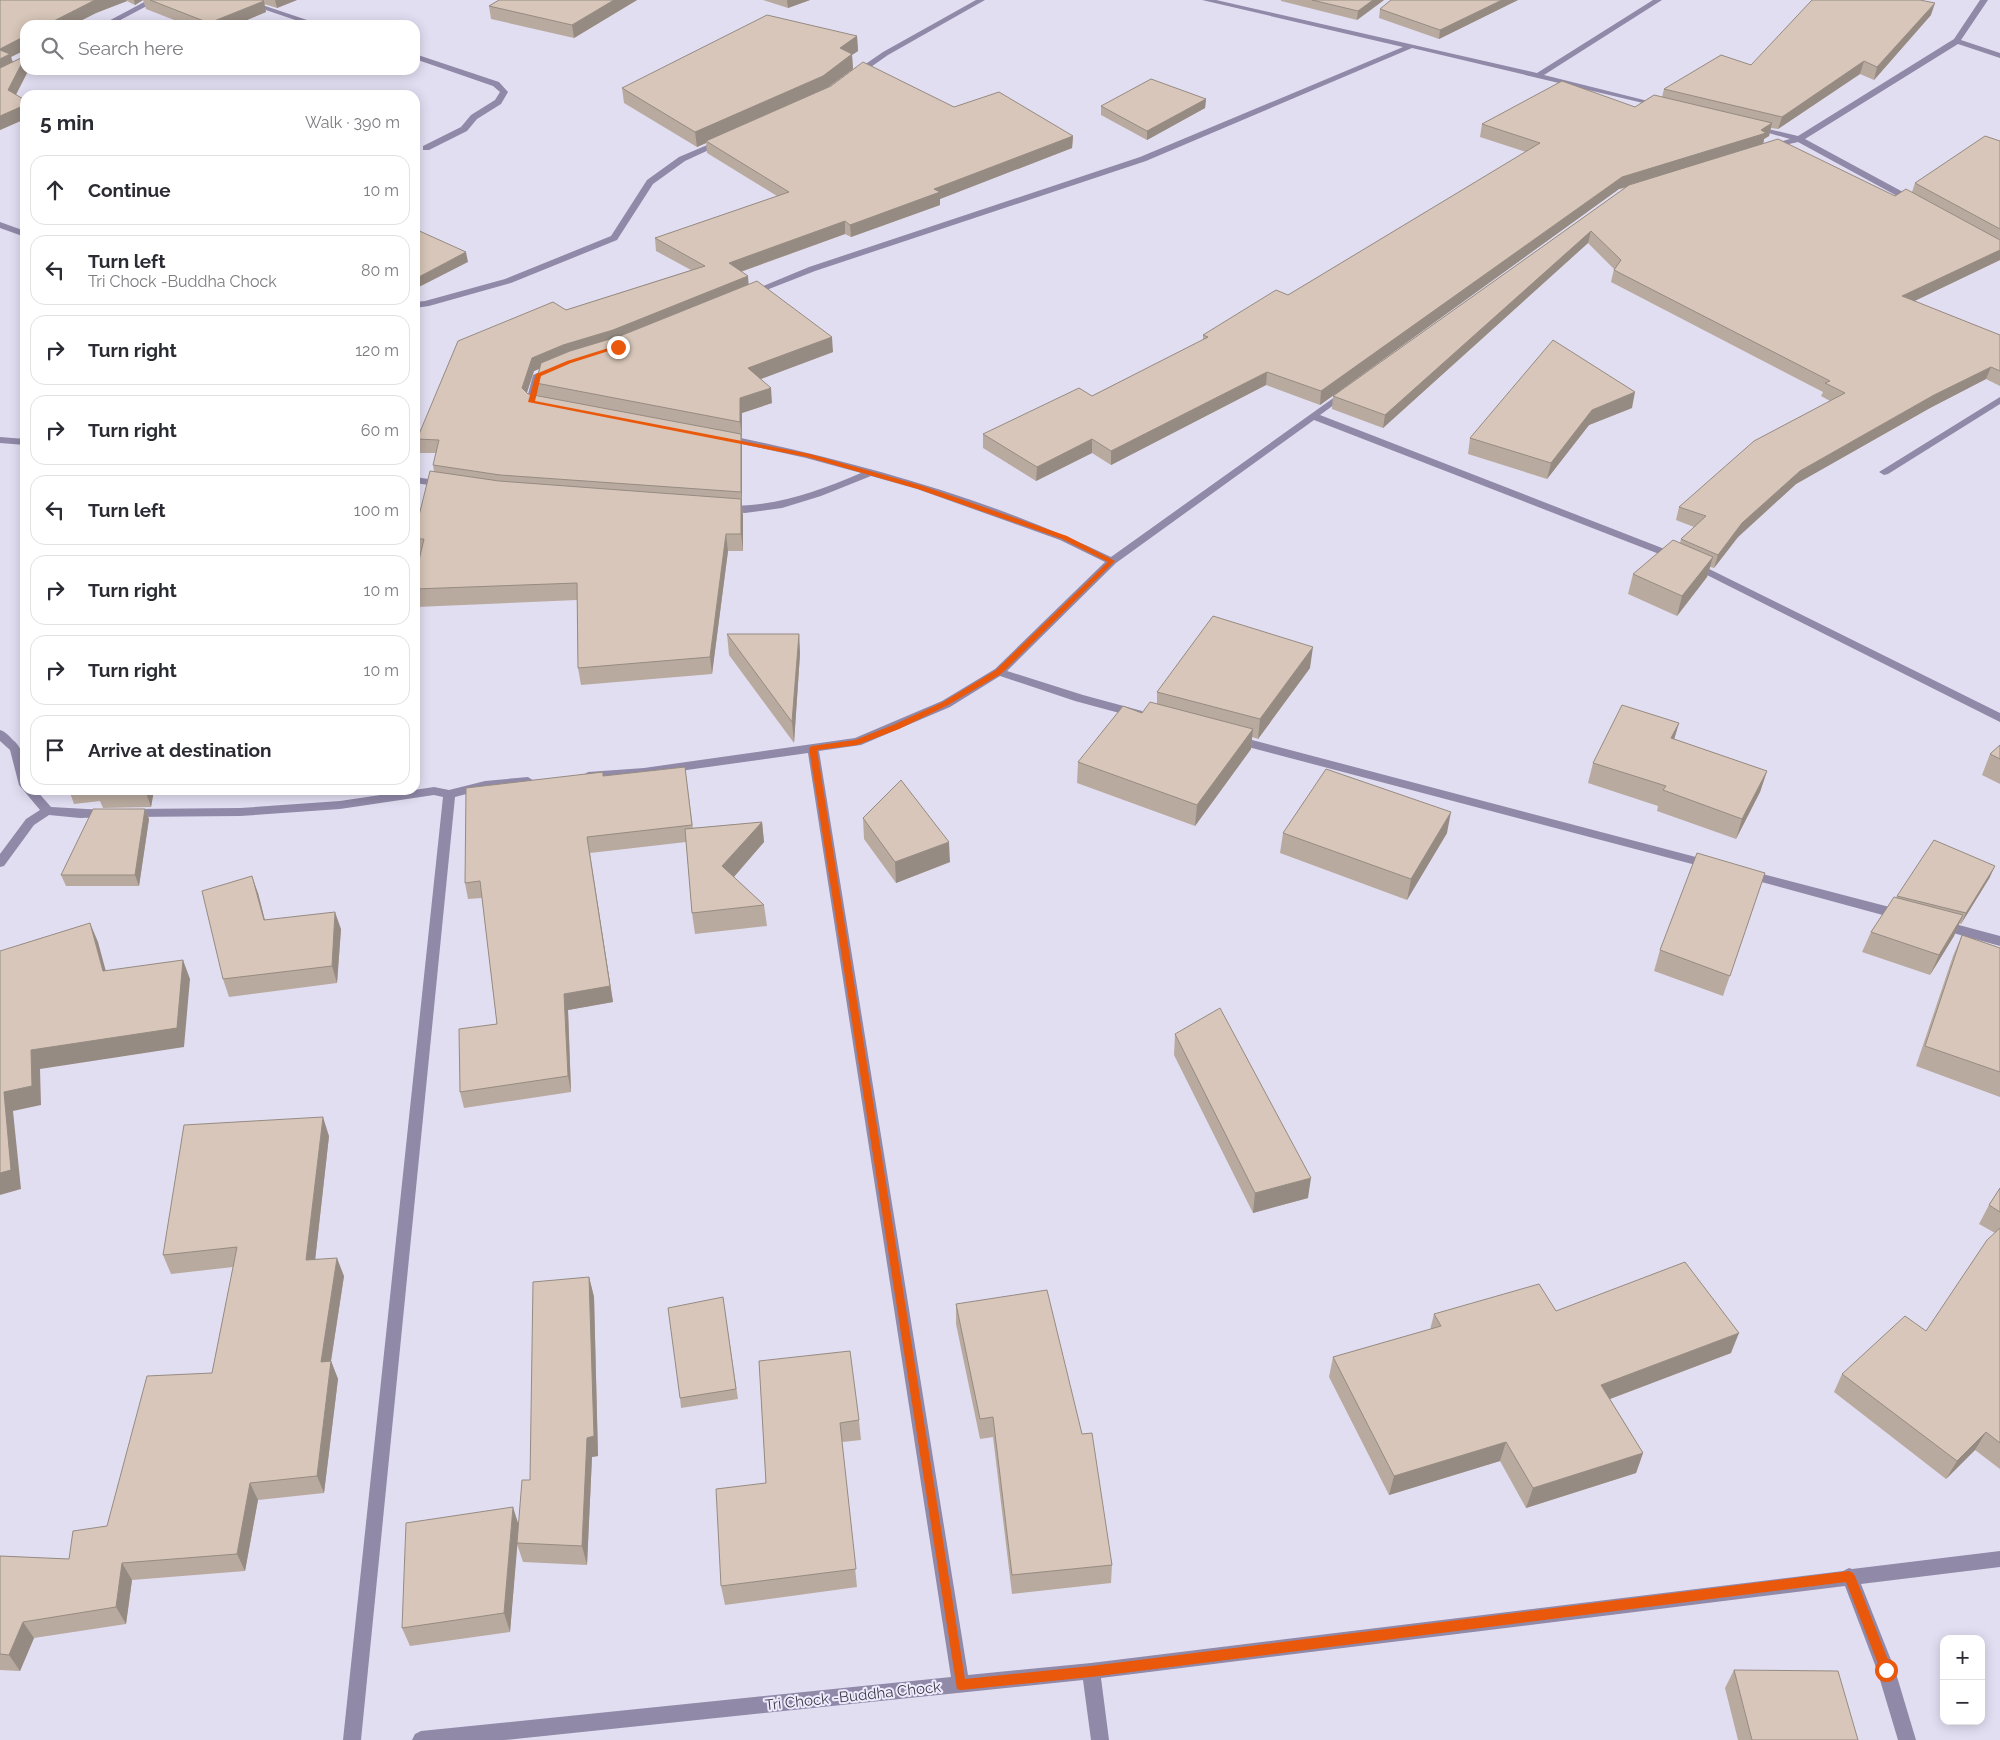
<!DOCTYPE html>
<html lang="en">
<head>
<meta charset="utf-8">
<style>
	body { margin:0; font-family:Raleway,sans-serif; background:#f2f2f3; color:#2b2b33 }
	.controls { position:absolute; right:15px; bottom:15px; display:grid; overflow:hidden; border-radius:10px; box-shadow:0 2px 12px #0003 }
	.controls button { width:45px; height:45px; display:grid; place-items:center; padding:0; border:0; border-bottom:1px solid #e1e1e2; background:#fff; color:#2b2b33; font:25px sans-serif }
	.stop { position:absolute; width:15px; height:15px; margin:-11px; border:4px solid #ea580c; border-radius:50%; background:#fff }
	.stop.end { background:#ea580c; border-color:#fff; box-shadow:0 1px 5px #0008 }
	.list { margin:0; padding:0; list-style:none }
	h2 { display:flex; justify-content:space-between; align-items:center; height:65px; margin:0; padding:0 20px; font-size:21px }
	h2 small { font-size:16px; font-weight:400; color:#7c7c81 }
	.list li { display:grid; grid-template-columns:32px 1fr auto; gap:15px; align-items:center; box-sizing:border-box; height:70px; margin:0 10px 10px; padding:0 10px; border:1px solid #e1e1e2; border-radius:15px }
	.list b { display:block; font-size:19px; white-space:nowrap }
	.list p { margin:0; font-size:16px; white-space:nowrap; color:#7c7c81 }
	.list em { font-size:16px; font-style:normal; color:#7c7c81 }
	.icon { flex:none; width:28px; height:28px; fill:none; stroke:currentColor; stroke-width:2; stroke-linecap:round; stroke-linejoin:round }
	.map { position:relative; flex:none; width:2000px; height:1740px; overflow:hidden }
	.search { position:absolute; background:#fff; box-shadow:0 2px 12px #0003; left:20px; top:20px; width:400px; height:55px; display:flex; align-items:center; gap:12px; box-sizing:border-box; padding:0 18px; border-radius:15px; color:#7c7c81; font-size:19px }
	.panel { position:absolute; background:#fff; box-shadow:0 2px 12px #0003; left:20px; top:90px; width:400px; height:705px; border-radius:15px }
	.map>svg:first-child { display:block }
</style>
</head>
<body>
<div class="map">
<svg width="2000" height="1740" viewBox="0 0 2000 1740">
	<rect width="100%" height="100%" fill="#e2def2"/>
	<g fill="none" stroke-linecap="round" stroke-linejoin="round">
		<path fill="#9089a8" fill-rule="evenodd" d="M148,0H158L111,25H101Z
			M236,0H247L322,25H310Z
			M976,0H985L888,55L858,76L851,74L883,52Z
			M1202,0H1216L1537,73L1653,0H1662L1544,75L1664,105L1660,107L1412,48L1146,161L815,271L754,295L751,296L746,293L809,267L1140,157L1403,47Z
			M1980,0H1988L1961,40L2000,53V58L1958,44L1805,139L1916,199V203H1910L1798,142L1767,149V145L1790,139L1751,128L1755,126L1798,136L1954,39Z
			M415,54L499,82L508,92L501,104L477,119L467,131L429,150H423V146L461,127L471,115L495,100L500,92L493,86L415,59Z
			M719,140L726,142L685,161L653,184L617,240L511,283L429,306L415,308V302L425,301L505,279L611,236L647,180L679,157Z
			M0,222L25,231V237L0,228Z
			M553,366L558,369L542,377L536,400L545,404L540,407L528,404L526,402L533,375Z
			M1346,389L1349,390V394L1320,415L1680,555L1681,557L1680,559H1672L1314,420L1116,563L1007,671L1083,695L1142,711L1144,714L1142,717L1138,718L1075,701L1000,676L950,707L861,745L819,751L968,1675L1091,1663L1843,1571L1849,1568L1852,1569L2000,1551V1567L1861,1584L1895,1670L1916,1740H1898L1877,1670L1845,1586L1101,1678L1109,1740H1091L1083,1680L505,1740H412L415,1734L421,1731L951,1677L808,753L644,776L588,780L582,776L588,772L644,768L855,738L942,701L995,669L1105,562L1060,540L917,489L871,476L821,496L782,508L745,513L722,511L721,509L722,507L726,506C775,507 816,492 861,473L806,458L724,440V436L727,435C858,462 991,499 1111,557Z
			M2000,397V404L1888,474L1884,475L1879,472Z
			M0,437L25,439V445L0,443Z
			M415,477L442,481L447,484L442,487L415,483Z
			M1695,562L2000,713V722L1691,567L1690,565Z
			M0,730C6,732 9,736 13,740C28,753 25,771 25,790H36L51,807L105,810L111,814L109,817L80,818L49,815L34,825L4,866L0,867V854L26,819L40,810L19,785L10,750L0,741Z
			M1237,736L1711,861L1717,865L1711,869L1233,743L1231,740Z
			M528,777L534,781L532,784L485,789L455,797L361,1740H343L443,797L434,795L340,809L240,816L130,817L124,813L130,809L240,808L340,801L434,787L449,790L485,781Z
			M1747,870L1901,910L1906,912L1907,915L1906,918L1901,920L1743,877L1741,874Z
			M1940,920L2000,936V946L1935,928L1934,925L1935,922Z"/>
	</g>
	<path fill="#b9aa9f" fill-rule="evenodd" d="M0,0H297L277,8L264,4L266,12L235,25H187L146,9L143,0L135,5L127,1L96,13L11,57L13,62L24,59L25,70L28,71L16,95L25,100V119L0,130Z
		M499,0H637L574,38L491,19L489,6Z
		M763,0H810L788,8Z
		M1281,0H1384L1357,20L1281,1Z
		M1391,0H1518L1439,39L1379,18L1380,9Z
		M1931,15L1874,80L1860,74L1778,129L1771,128L1769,136L1764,139L1763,144L1895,196L1912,192L1915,183L2000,141V260L1914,301L2000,335V386L1986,379L1930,408L1796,484L1738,537L1714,568L1710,567L1707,577L1677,616L1628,594L1633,574L1680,543L1681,539L1694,527L1676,520L1679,507L1830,401L1821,396L1823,392L1611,282L1614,269L1588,243L1383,428L1332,409L1333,396L1625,188L1619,189L1320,405L1266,385L1111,465L1092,453L1036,481L983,448V434L1092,396L1203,340V335L1288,295L1526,152L1480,137L1482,124L1635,107L1662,97L1664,89Z
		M857,36L858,51L852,55L853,69L829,87L954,107L1073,136L1072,148L940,199V205L851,237L845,234L741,272L748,276V284L833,352L761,379L772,403L742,413V438L741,437L742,447V506L743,515V551H728L712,674L581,685L578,668L577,600L416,607L415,602V577L420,556H417L415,547V532L434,472L433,465L436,453H420L417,439L566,310L691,270L656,251L655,238L777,196L707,153L706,143L697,147L624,103L622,88ZM539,369L536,383L538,396L528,394L527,393L534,371Z
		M1206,99L1205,108L1147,140L1101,115V106Z
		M1632,408L1589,425L1547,479L1468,454L1470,438Z
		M727,634H799L800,654L794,743L729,655Z
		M1310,668L1258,739L1252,737L1251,749L1195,826L1077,783L1078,762L1142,713L1157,704V692Z
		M1679,723L1674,739L1767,771L1760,792L1736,839L1657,811L1658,806L1588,783L1593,763Z
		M2000,745V784L1982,775L1990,754Z
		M685,767L693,828L762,822L764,842L734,877L764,905L767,926L695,934L692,913L686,842L590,853L613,1002L568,1010L571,1092L464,1108L460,1092L497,1024L482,898L468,899L465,883L603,772V776Z
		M69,790H154L151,807L103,808L100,801L74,804Z
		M145,809L149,819L139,886H66L61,875Z
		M863,818L950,862L896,883L864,839Z
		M1283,833H1447L1407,900L1280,853Z
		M1765,873L1723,996L1654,971L1660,950Z
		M1990,877L1961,924L1959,923L1954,936L1930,975L1862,952L1871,932L1897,896Z
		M258,893L265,920L341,929L337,983L229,997L223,979Z
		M1962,935L2000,948V1097L1916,1066L1953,956Z
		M1175,1034L1308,1198L1253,1213L1174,1055Z
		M329,1136L315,1260L344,1276L331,1361L338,1379L324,1493L258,1500L245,1571L132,1580L126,1624L34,1638L20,1671L0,1670V1556L69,1559L107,1526L212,1373L233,1267L171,1274L163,1255Z
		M2000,1188V1469L1975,1450L1946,1479L1834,1392L1842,1374L1926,1331L1995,1233L1979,1224L1989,1205Z
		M589,1277L594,1297L598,1456L592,1457L587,1565L523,1562L517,1544L510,1632L410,1646L402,1628L519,1526L530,1480Z
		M723,1297L738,1399L681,1408L680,1398Z
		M956,1304L1082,1434L1112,1565L1111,1583L1012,1594L993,1437L980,1439L956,1324Z
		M1556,1311L1731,1353L1610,1399L1643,1453L1636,1473L1526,1508L1500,1461L1389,1495L1329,1377L1333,1357L1430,1330L1434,1314Z
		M759,1361L859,1420L861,1440L842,1442L857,1587L725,1605L721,1586L766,1483Z
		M1734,1670L1858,1740H1738L1725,1688Z"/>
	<path fill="#968b82" d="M95,0H126L127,1L96,13L72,25H46Z
		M134,0H143L135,5Z
		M275,0H297L277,8Z
		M614,0H637L574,38L572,25Z
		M787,0H810L788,8Z
		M1373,0H1384L1357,20L1358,11Z
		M1502,0H1518L1439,39L1440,30Z
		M264,1L266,12L235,25H209V23Z
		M1935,3L1931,15L1874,80L1877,67Z
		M25,36V50L11,57L14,66L0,73V49Z
		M857,36L858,51L852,55L853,69L824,90L706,141V143L697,147L695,132L840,48Z
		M24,59L25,70H28V71L12,102L8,90Z
		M1864,61L1860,74L1778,129L1782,117Z
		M1206,99L1205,108L1147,140V131Z
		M25,105V119L0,130V116Z
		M1772,123L1769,136L1764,139L1763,145L1619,189L1320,405L1321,391L1622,177L1761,130Z
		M1073,136L1072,148L940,199V205L851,237L850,225L934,189Z
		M845,221V234L731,275L729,263Z
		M1591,231L1588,243L1383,428L1385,415Z
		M2000,250V260L1898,309L1902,296Z
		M466,252L468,262L415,289V279Z
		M748,276L749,289L565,358L534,371L524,401L522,388L532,358L563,345Z
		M832,337L833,352L750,383L748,368Z
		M1991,367L1986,379L1930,408L1796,484L1738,537L1714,568L1718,555L1742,523L1800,471L1934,395Z
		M1267,372L1266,385L1111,465V451Z
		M771,388L772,403L742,413V438L740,422V398Z
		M1635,392L1632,408L1589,425L1547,479L1551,463L1592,410Z
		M741,434L742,447V506L741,492Z
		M1092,439V453L1036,481L1037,467Z
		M741,499L743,515V551L741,534Z
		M726,534L728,551L712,674L710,657Z
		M1713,557L1707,577L1677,616L1682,596Z
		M799,634L800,654L794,743L792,722Z
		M1313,647L1310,668L1258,739L1260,719Z
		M1679,723L1673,743L1671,738Z
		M1253,729L1251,749L1195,826L1197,805Z
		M1767,771L1760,792L1736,839L1742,819Z
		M145,790H154L151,807Z
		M145,809L149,819L139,886L135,875Z
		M1451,812L1447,833L1407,900L1411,879Z
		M762,822L764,842L725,887L722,866Z
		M587,837L613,1002L568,1010L571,1092L568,1076L564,994Z
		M949,842L950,862L896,883L895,862Z
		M1995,866L1990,877L1961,924L1966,913Z
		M252,876L258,893L269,937L264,920Z
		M335,912L341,929L337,983L332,966Z
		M1963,915L1954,936L1930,975L1939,955Z
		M90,923L98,942L111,990L103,971Z
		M183,960L190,979L184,1047L40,1069L41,1105L13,1111L21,1189L0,1195V1173L4,1092L31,1050Z
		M323,1117L329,1136L313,1279L306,1260Z
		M1311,1178L1308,1198L1253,1213L1255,1193Z
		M337,1258L344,1276L328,1380L321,1362Z
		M589,1277L594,1297L598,1456L592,1457L587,1565L582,1546Z
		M1739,1333L1731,1353L1594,1405L1601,1385Z
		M331,1361L338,1379L324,1493L317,1476Z
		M1986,1432L1975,1450L1946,1479L1957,1461Z
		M1506,1442L1500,1461L1389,1495L1394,1476Z
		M1643,1453L1636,1473L1526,1508L1533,1488Z
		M250,1483L258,1500L245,1571L237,1554Z
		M513,1507L519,1526L510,1632L504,1613Z
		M122,1563L132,1580L126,1624L116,1607Z
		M23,1622L34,1638L20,1671L9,1655Z"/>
	<path fill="#d7c6b9" stroke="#968b82" d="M0,0H95L46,25H25V36L0,49Z
		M150,0H262L264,1L209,23Z
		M499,0H614L572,25L489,6Z
		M1312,0H1373L1358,11Z
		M1391,0H1502L1440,30L1380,9Z
		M1812,0H1920L1935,3L1877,67L1864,61L1782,117L1664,89L1721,55L1751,65Z
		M767,15L857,36L840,48L852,54L823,76L695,132L622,88Z
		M0,50L10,54L0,59Z
		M21,58L24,59L8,90L25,100V105L0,116V68Z
		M863,62L954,107L999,92L1073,136L934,189L940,192L850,225L845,221L729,263L748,276L613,330L563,345L532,358L522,388L528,394L741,434V492L500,475L433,465L439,440L417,439L458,341L553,302L566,310L705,266L655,238L789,192L706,141L831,86Z
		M1151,79L1206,99L1147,131L1101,106Z
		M1562,81L1635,107L1654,95L1772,123L1761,130L1766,133L1622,177L1321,391L1267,372L1111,451L1092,439L1037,467L983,434L1079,388L1092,396L1208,337L1203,335L1276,290L1288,295L1540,143L1482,124Z
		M1985,136L2000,141V229L1915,183Z
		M1778,139L1895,196L1906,189L2000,240V250L1902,296L2000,335V371L1991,367L1934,395L1800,471L1742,523L1718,555L1681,539L1706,516L1679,507L1754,441L1845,393L1825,383L1830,381L1614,270L1621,260L1591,231L1385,415L1333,396L1629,185Z
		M415,229L466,252L415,279Z
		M757,281L832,337L748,368L771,388L740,398V422L536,383L541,363L570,351L620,336Z
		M1553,340L1635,392L1592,410L1551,463L1470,438Z
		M430,471L499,481L741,499V534H726L710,657L578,668L577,583L415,589V577L424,539H415V532Z
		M1673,540L1713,557L1682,596L1633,574Z
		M1213,616L1313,647L1260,719L1157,692Z
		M727,634H799L792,722Z
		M1150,702L1253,729L1197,805L1078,762L1123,706L1142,713Z
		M1622,705L1679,723L1671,738L1767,771L1742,819L1663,790L1666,786L1593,763Z
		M2000,745V759L1990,754Z
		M685,767L692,825L587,837L610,986L564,994L568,1076L460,1092L459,1029L497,1024L480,881L465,883L466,788L603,772V776Z
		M1326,769L1451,812L1411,879L1283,833Z
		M901,780L949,842L895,862L863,818Z
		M93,809H145L135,875H61Z
		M762,822L722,866L764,905L692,913L685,829Z
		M1934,840L1995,866L1966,913L1897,896Z
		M1697,853L1765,873L1730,976L1660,950Z
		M252,876L264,920L335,912L332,966L223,979L202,891Z
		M1894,897L1963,915L1939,955L1871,932Z
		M90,923L103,971L183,960L177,1028L31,1050L32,1086L4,1092L11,1170L0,1173V951Z
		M1962,935L2000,948V1072L1925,1046Z
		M1220,1008L1311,1178L1255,1193L1175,1034Z
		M323,1117L306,1260L337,1258L321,1362L331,1361L317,1476L250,1483L237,1554L122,1563L116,1607L23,1622L9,1655L0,1654V1556L69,1559L73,1531L107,1526L147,1376L212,1373L237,1247L163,1255L184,1125Z
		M2000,1188V1212L1989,1205Z
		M2000,1228V1443L1986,1432L1957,1461L1842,1374L1905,1316L1926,1331L1987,1240Z
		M1685,1262L1739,1333L1601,1385L1643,1453L1533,1488L1506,1442L1394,1476L1333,1357L1441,1326L1434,1314L1539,1284L1556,1311Z
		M589,1277L594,1436L587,1438L582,1546L517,1543L522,1480H530L533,1282Z
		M1047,1290L1082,1434L1092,1433L1112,1565L1012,1575L993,1417L980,1419L956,1304Z
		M723,1297L736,1389L680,1398L668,1308Z
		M850,1351L859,1420L840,1423L856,1569L721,1586L716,1489L766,1483L759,1361Z
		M513,1507L504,1613L402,1628L406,1523Z
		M1734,1670L1838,1671L1858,1740H1752Z"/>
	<path fill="#ea580c" d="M615,346L621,347L571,363L541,376L535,401L810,454L923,486L1067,536L1115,561L1001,674L948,705L899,729L857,745L817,750L965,1679L1091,1666L1849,1571L1853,1573L1855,1576L1892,1670L1890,1674L1886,1676L1882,1674L1846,1582L1091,1677L961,1690L957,1689L809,748L812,746L855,740L893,725L943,702L996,670L1108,562L1062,539L918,489L807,457L528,402L536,374L567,361Z"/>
	<g text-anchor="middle" stroke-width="4" stroke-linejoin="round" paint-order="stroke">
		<g font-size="15" fill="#3d3b43" stroke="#efebff">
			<text transform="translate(853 1696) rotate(-6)" y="5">Tri Chock -Buddha Chock</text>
		</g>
	</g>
</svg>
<div class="controls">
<button>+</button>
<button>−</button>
</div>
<div class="stop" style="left:1886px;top:1670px"></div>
<div class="stop end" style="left:618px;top:347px"></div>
<div class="search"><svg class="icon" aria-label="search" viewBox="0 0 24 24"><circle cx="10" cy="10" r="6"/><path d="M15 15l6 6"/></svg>Search here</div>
<section class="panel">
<h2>5 min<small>Walk · 390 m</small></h2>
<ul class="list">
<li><svg class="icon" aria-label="ahead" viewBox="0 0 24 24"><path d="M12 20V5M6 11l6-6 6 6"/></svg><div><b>Continue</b></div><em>10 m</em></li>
<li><svg class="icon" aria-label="left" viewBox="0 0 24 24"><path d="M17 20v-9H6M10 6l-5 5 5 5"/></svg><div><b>Turn left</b><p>Tri Chock -Buddha Chock</p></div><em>80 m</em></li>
<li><svg class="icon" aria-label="right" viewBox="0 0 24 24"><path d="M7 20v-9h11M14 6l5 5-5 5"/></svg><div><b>Turn right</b></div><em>120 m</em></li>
<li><svg class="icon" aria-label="right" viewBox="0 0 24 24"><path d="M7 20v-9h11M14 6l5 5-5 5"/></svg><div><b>Turn right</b></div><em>60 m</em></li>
<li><svg class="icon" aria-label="left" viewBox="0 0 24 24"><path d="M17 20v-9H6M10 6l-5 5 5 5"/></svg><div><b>Turn left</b></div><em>100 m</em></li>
<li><svg class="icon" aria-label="right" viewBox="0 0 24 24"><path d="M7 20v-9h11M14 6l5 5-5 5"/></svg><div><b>Turn right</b></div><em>10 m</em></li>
<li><svg class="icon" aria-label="right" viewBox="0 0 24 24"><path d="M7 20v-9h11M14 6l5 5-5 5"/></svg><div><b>Turn right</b></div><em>10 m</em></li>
<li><svg class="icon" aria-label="arrive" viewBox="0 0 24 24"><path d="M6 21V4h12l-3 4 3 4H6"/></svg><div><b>Arrive at destination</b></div></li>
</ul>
</section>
</div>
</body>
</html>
